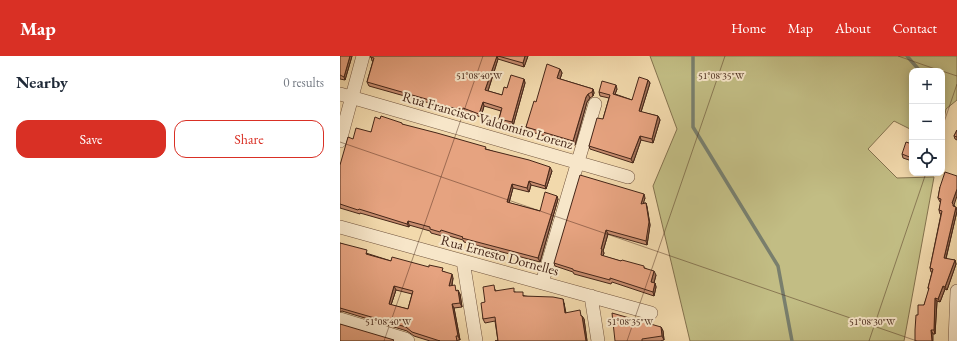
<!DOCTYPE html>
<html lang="en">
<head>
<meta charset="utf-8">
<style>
	body { margin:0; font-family:"EB Garamond",serif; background:#f2f2f3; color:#1f2937 }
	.controls { position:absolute; right:12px; top:12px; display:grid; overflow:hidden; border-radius:8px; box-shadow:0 2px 10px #0003 }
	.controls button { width:36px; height:36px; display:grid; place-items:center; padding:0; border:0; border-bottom:1px solid #e0e1e3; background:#fff; color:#1f2937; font:20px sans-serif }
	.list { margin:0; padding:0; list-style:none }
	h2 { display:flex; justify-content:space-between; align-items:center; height:52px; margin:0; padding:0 16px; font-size:17px }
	h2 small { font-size:13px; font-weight:400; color:#747a83 }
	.actions { display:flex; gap:8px; padding:12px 16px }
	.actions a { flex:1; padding:9px 0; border:1px solid #d93025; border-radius:12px; text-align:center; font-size:14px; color:#d93025 }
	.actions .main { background:#d93025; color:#fff }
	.icon { flex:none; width:22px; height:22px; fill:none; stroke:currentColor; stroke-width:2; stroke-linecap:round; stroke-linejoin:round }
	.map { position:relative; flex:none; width:617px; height:285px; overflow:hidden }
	header { display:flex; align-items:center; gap:24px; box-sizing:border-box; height:56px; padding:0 20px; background:#d93025; color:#fff }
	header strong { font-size:19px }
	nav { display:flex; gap:22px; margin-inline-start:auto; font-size:14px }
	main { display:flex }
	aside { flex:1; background:#fff }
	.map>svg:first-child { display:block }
</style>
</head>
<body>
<header>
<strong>Map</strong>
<nav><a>Home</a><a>Map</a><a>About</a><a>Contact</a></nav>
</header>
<main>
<aside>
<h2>Nearby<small>0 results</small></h2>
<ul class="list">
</ul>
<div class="actions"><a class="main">Save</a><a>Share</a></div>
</aside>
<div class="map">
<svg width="617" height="285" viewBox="0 0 617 285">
	<rect width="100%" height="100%" fill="#f2d9ac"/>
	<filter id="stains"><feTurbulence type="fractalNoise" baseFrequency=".005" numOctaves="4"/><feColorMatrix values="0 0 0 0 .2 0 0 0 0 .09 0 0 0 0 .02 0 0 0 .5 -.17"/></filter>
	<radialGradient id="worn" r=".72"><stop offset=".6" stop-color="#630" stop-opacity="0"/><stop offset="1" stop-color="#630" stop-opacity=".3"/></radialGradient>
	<path fill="#c2bd84" stroke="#84724e" d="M310,0H617V44L606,53L602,74V15H572V74L554,65L528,93L557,122L594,121L564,285H350L313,130L337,73Z"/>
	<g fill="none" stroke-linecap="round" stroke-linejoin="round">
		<path stroke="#797f6d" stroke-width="3.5" d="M353,0V71L438,210L452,285
			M567,0L580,15"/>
		<defs>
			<path id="minor" d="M0,38L288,121
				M0,85L23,0
				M0,171L311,257
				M123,205L136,285
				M202,227L255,48
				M251,240L258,285
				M0,263L65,283L68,285
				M615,285L617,235"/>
		</defs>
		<use href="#minor" stroke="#70533d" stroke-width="14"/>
		<use href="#minor" stroke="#f7e6c9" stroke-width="13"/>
	</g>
	<path fill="#c68c6e" stroke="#452618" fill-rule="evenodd" d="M0,0H12L5,24L0,23Z
		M31,0H188L184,11L158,3L148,35L162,39L167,32L184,23L185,27L173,70L161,67L159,63L161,55L144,50L141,61L124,56V58L94,51L93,48L29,30L27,26L33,5H32Z
		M220,13L222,17L220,23L253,33L254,37L253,40L250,42L247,46L235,89L188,75L186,71L196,46Z
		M308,24L310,27L301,56L318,60L320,64L313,87L301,84L293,107L250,93L249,90L263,63L269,42L260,40L259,36L277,33L275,38L292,44Z
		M40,63L63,69L146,93L212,115L206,133L191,129L189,136L173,132L169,147L200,155L218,143L200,206L124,186L123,184L102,178V180L91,177L90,175L69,169V171L20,157V158L0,152V109L13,83L31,76Z
		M617,74V84L615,83L614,80Z
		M572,88V105L563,102L562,98Z
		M600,131L614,149L617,155L606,203L615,204L616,208L607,234L605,233L600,246L597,245L595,278H593L578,259L584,249L589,235L588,232L592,216H591L590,212L601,158H600L599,154L601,146H600L598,142Z
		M305,142L303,147H306L307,151L310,169L307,189L268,178L263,195L264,197L263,200L305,212L316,219L314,227H315L316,231L314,240L272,226L271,228L234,218L233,216L215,210L214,207Z
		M0,187L29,198L51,205L105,216L113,222L112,230L120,238L122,251L114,252L120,284H118V285H90L74,280L67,275L2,255L0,256ZM56,234L72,238L68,253L51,249Z
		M155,233V235L175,236L185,240L224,247L226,257L242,260L244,263L247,285H155H158L155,265L145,267L143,263L145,246Z
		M321,271L323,275L324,284L320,285H275Z"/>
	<path fill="#a1725a" stroke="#452618" d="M10,0H12L5,24L4,21Z
		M157,0L158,3L147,38L145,34Z
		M185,0H188L184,11L183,7Z
		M220,13L222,17L219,26L217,22Z
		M184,23L185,27L173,70L172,66Z
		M308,24L310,27L300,59L299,55Z
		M276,29L277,33L274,41L273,38Z
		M253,33L254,37L253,40L252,36Z
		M248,38L250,42L247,46L235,89L233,85L246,41Z
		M143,46L144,50L141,61L139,58Z
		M318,60L320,64L313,87L312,83Z
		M300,80L301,84L293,107L291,103Z
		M210,111L212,115L206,133L205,130Z
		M189,125L191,129L189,136L187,132Z
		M172,128L173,132L168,150L167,146Z
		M617,133V140L614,149V153L612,147Z
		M304,138L305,142L302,152L301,148Z
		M217,140L218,143L200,206L198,202Z
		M306,147L307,151L310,169L307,189L306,185Z
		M616,151L617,155L605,206L604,202Z
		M68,165L69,169V171L67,168Z
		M266,174L268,178L263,195L264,197L262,203L261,199V193Z
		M615,204L616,208L607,234L605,231Z
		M314,215L316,219L313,230L311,226Z
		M112,218L113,222L111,234L109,230Z
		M315,227L316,231L314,240L313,236Z
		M54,230L56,234L50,252L49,248Z
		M603,230L605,233L600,246L598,243Z
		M118,234L120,238L122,251L120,247Z
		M595,242L597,245L595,278L594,274Z
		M223,243L224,247L226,261L225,257Z
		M112,248L114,252L120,284L118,280Z
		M242,260L244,263L247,285H246Z
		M321,271L323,275L324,284L322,280Z
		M591,274L593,278V285H592Z"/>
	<path fill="#e6a380" stroke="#452618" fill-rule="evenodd" d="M0,0H10L4,21L0,19Z
		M31,0H157L145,34L162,39L164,31L167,32L171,19L184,23L172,66L159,63L162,52L143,46L139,58L123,52L122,54L93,47V45L27,26L34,2L30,1Z
		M158,0H185L183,7Z
		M207,8L220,13L217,22L253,33L252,36L248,38L246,41L233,85L186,71L194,45L196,46Z
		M299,21L308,24L299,55L318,60L312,83L300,80L291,103L249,90L257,62L263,63L270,39L259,36L262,25L276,29L273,38L292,44Z
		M41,60L62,67V68L97,77L146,91L145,93L189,104L210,111L205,130L189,125L187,132L172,128L167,146L200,155L205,136L217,140L198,202L122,182L123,181L101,174L100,176L90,173V171L68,165L67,168L19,153L18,154L0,148V109L8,81L13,83L16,72L31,76L35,61L40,63Z
		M617,74V81L614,80Z
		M566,86L572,88V102L562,98Z
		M605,116L617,120V133L612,147L613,148V150L616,151L604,202L615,204L605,231L603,230L598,243L595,242L594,274H591L592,285H575V274L576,259H578V249H584L589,232H588L593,213L590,212L602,155L599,154L601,143L598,142L600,131Z
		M240,119L304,138L301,148L306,147L309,166L306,185L266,174L261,193H262L261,199L281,205L282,204L304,210V212L314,215L311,226L315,227L313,236L270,222V224L233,214V213L214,207Z
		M0,187L27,194L26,198L51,205L52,201L89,211V209L103,212L102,215L112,218L109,230L115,229L116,235L118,234L120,247L112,248L118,280H116L117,285H99H100L72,276L66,271L0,252ZM54,230L73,235L68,253L49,248Z
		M154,229L155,235L174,232V236H183V240L213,241L223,243L225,257L240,254L241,260H242L246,285H155H158L155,261L143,263L141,247L145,246L143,231Z
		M272,257L321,271L322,280L302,283V285H275Z
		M0,268L54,284L53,285H0Z"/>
	<path fill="none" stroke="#452618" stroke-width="1" stroke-opacity="0.45" d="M558,0L601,15M602,15L617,20M602,72L617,28M0,86L577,285M44,285L143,0M287,285L385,0M529,285L586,117"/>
	<g text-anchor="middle" stroke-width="4" stroke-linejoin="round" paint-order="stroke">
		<g font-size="14" fill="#452618" stroke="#f7e6c9">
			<text transform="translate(148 64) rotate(16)" y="5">Rua Francisco Valdomiro Lorenz</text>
			<text transform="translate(160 199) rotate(15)" y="5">Rua Ernesto Dornelles</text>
		</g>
	</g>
	<g font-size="10" text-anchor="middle" fill="#452618" stroke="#f7e6c9" stroke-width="4" stroke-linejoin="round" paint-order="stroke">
		<text x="139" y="23">51°08'40"W</text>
		<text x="381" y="23">51°08'35"W</text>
		<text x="48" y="269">51°08'40"W</text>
		<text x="290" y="269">51°08'35"W</text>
		<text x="532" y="269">51°08'30"W</text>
	</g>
	<rect width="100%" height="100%" filter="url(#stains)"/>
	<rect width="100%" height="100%" fill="url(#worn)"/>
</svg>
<div class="controls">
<button>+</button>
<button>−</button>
<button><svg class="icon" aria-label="locate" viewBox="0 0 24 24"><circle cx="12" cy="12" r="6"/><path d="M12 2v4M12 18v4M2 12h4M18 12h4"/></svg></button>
</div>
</div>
</main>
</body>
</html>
